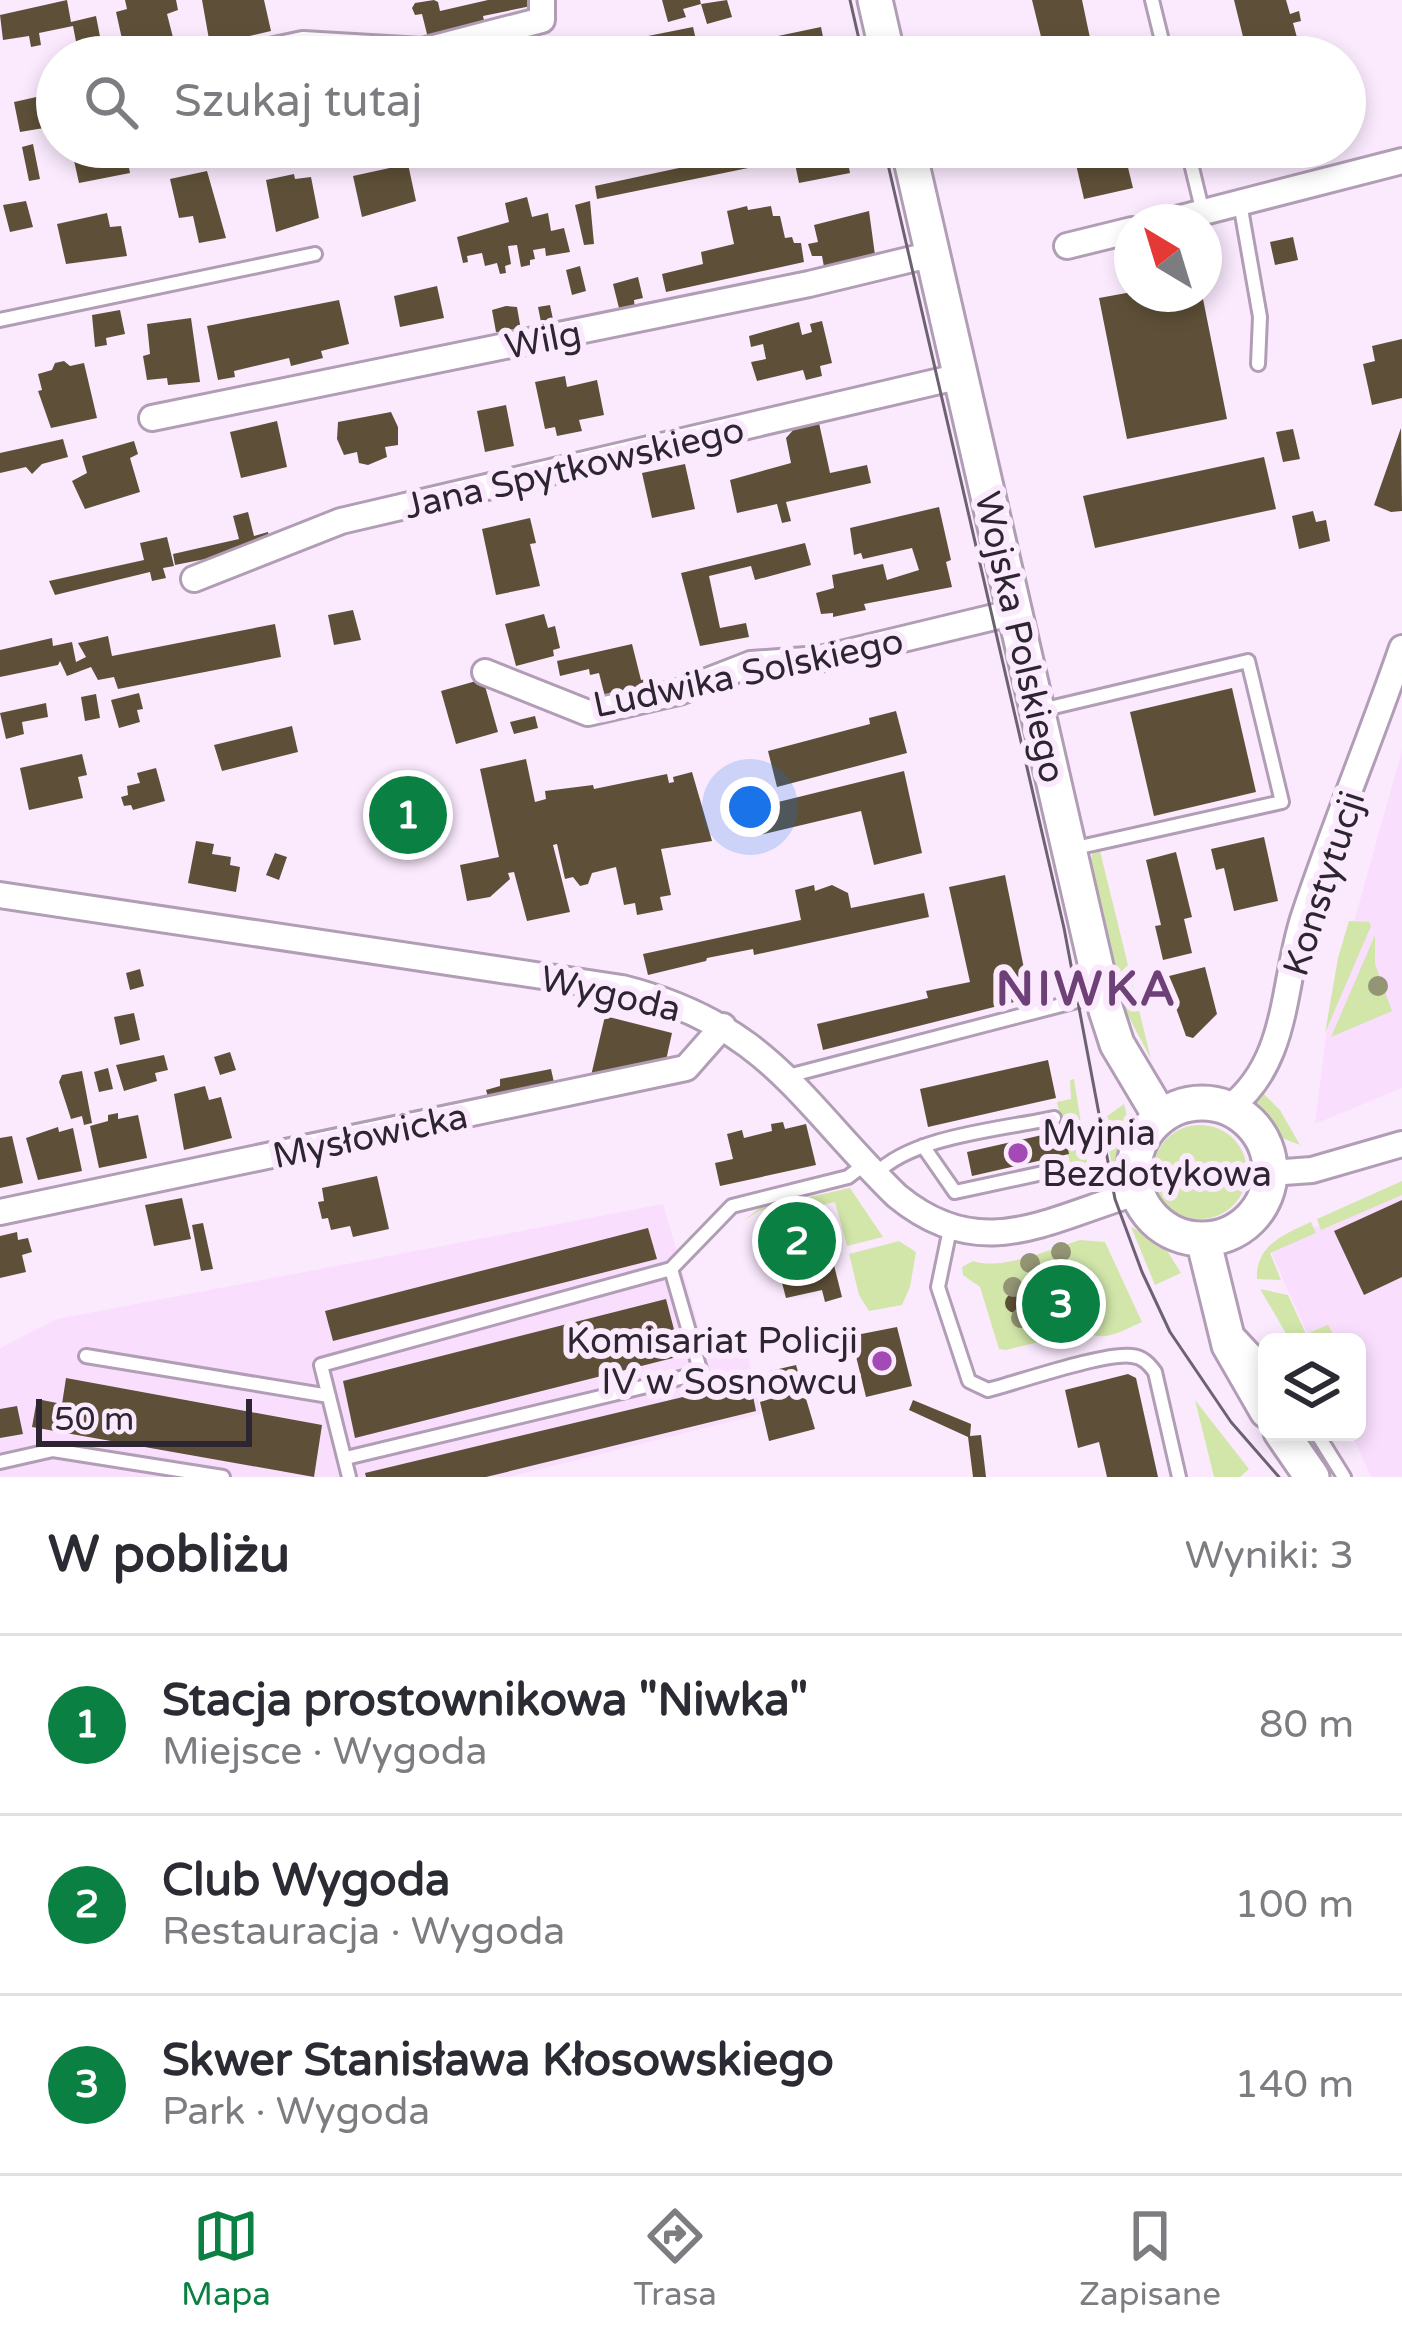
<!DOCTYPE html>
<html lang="pl">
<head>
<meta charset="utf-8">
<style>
	body { margin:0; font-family:"Varela Round",sans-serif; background:#f7f7f7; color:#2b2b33 }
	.controls { position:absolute; right:36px; bottom:36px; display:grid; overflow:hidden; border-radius:18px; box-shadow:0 6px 18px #0003 }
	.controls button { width:108px; height:108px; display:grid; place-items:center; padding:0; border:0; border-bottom:3px solid #e1e1e2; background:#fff; color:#2b2b33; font:60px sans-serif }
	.compass { position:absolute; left:1114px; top:204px; width:108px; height:108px; border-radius:50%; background:#fff; box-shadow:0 6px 18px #0003; rotate:322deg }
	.scale { position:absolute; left:36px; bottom:30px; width:216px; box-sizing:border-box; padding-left:12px; border:6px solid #2d252f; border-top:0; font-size:33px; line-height:42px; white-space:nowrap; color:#2d252f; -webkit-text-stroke:9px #fbeafe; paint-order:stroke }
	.you { position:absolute; left:750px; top:807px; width:42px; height:42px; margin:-30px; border:9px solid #fff; border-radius:50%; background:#1a73e8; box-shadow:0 0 0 18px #1a73e833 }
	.badge { display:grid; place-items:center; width:78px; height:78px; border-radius:50%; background:#0b8043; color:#fff; font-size:39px; font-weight:700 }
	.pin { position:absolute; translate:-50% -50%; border:6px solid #fff; box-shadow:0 3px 12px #0006 }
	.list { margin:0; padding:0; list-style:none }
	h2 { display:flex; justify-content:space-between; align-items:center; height:156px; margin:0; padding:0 48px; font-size:51px }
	h2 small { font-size:39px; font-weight:400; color:#7c7c81 }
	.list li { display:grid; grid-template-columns:78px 1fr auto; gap:36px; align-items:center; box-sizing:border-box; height:180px; padding:0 48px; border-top:3px solid #e1e1e2 }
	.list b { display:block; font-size:45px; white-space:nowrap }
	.list p { margin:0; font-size:39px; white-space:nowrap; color:#7c7c81 }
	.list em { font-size:39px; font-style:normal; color:#7c7c81 }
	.icon { flex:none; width:66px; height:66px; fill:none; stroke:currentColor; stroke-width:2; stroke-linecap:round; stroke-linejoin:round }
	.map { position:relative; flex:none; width:1402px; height:1477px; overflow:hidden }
	.search { position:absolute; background:#fff; box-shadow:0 6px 18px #0003; left:36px; right:36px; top:36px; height:132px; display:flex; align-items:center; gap:30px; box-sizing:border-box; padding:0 42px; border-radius:66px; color:#7c7c81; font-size:45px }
	.sheet { height:696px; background:#fff }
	nav { display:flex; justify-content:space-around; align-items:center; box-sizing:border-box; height:168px; border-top:3px solid #e1e1e2; background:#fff; font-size:33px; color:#7c7c81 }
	nav a { display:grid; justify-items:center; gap:6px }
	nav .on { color:#0b8043 }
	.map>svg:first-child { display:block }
</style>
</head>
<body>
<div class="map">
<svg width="1402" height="1477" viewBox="0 0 1402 1477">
	<rect width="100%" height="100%" fill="#fbeafe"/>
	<path fill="#f9defe" d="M1402,750V1088L1315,1124L1329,1011Z
		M1402,1188V1477H1371L1351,1432H1357V1342H1311L1269,1248Z
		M663,1204L703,1341L743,1336L761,1414L508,1477H0V1348L57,1319Z"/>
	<path fill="#d2e6aa" d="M1100,851L1151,1059L1123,1006L1089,870L1092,854Z
		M1349,921L1369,922L1371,926L1325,1033L1338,958Z
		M1375,935V964L1392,1011L1331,1037Z
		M1074,1079L1087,1161L1085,1167L1072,1173L1057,1102L1071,1099L1070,1080Z
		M1264,1094L1280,1110L1300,1145L1277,1136L1251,1107Z
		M1124,1104C1131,1127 1128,1148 1112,1166L1103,1119Z
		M1153 1172a47 47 0 1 1 94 0a47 47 0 1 1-94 0Z
		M1402,1181V1195L1321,1230L1317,1219Z
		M850,1188L883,1237L847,1246L835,1202L794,1211L791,1203L759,1211L743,1221L760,1208Z
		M1311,1222L1316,1233L1270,1253L1281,1280L1257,1279C1255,1245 1285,1234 1311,1222Z
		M1131,1227L1161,1241L1181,1273L1155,1285Z
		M1080,1240L1105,1242L1142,1322C1123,1330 1104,1344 1085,1331L1006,1350L999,1349L980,1287L963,1275L962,1267L973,1261C1003,1271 1050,1249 1080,1240Z
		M899,1241L916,1252L910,1287L902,1305L869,1311L859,1295L849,1254Z
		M1260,1289L1288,1295L1306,1334L1328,1325L1338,1342H1291Z
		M1195,1400L1249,1469L1240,1477H1214Z"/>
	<path fill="#5e5038" d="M67,0L71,22L96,16L104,57H79L73,26L39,33L41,45L31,47L29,36L3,40L0,15Z
		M125,0H176L178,10L167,14L176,49L126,57L116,12L127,9Z
		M202,0H264L271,31L210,45Z
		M434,0L438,2L440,11L488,0H529L531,6L483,16L486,30L429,42L422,14L415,15L412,8L415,3Z
		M662,0H700L701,4L727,0L732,17L707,24L701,4L683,9L686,17L668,22Z
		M1032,0H1082L1094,57H1046Z
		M1234,0H1286L1290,14L1299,11L1301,21L1293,23L1301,52L1292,57H1248Z
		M693,27L700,57H653L648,36Z
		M821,27L827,57H782L778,36Z
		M41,96L44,128L20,132L14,102Z
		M33,144L40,179L29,181L22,147Z
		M71,147H125L130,173L79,183Z
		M615,147H651V148L618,159Z
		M800,147H845L850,173L799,183L794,159L802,157Z
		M1072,147H1123L1133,188L1084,199Z
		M768,149L769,154L776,152L778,162L597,199L595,186Z
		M408,164L416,201L362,217L353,176Z
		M207,171L226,238L199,243L193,216L179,218L170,179Z
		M294,174L295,179L311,177L319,218L276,232L266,180Z
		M527,197L532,217L548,213L551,231L564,228L570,252L546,256L545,248L533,250L535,259L530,260V265L521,267L517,245L508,246L511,264L505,266L506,273L500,274L497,263L485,266L482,253L467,256L468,262L463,263L457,237L509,222L505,203Z
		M26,201L33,227L10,232L3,205Z
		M590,201L594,244L584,245L575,205Z
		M747,206L748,210L771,206L773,216H780L785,238L792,237L794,243H801L804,262L666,292L662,274L703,264L701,252L734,244L727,211Z
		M869,211L875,255L824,267L822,256H812L808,244L818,242L814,225Z
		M107,213L110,227L121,226L127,256L66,264L57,224Z
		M1293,237L1298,260L1275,265L1270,242Z
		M580,266L586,291L572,295L566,270Z
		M638,277L643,298L634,300L635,310L620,312L613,284Z
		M437,286L444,318L400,327L394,296Z
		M1132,292L1202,294L1227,419L1127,439L1099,298Z
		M339,300L349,344L321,351L323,358L291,366L289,358L234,371L235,377L218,380L207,326Z
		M550,305L554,324L542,327L538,307Z
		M506,306L517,307L521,330L496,332L492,310Z
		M120,310L125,334L106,338L107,345L95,347L92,315Z
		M191,318L200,382L168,385L167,378L147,380L143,356L150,354L147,324Z
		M822,321L832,363L820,366L822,376L806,380L803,370L757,381L751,362L766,359L763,344L751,347L749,336L799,322L802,335L812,332L810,324Z
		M1402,339V398L1372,405L1363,364L1375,361L1372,346Z
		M64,361L70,366L84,363L97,418L51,428L38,391L42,390L38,374L52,370L55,363Z
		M565,376L567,387L597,380L604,415L579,420L582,431L557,436L555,427L545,429L535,382Z
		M506,405L514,446L485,452L477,411Z
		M391,412L398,427V445L385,447L387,457L368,465L359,463L357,452L344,455L337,439L338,422Z
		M277,421L287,467L241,478L230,432Z
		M819,423L830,473L867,465L871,483L786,502L791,521L782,523L777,504L737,513L730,480L791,463L786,438L795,428Z
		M1401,428L1402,511L1391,512L1374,505Z
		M1293,429L1300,459L1283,462L1276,432Z
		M63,439L68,457L42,464L32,474L26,467L0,473V453Z
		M134,441L138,454L130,458L140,492L85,509L72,481L87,473L82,456Z
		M1264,457L1276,509L1095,548L1083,496Z
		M685,464L695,509L652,518L642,473Z
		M939,507L951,560L946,562L952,587L864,604L866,610L833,617V613L821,614L816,593L834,588L832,575L883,564L887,580L919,570L912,548L863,559L861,553L854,555L850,528Z
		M1313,511L1316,522L1326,520L1330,541L1299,549L1292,516Z
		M248,512L254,536L268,532L271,546L175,565L173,554L239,539L233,516Z
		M530,518L536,543L530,544L540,586L496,595L482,529Z
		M167,537L174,566L163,568L166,578L152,581L150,572L55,595L49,581L144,560L140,543Z
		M805,543L811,565L755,580L751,566L709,576L720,628L746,623L749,637L700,646L681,573Z
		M353,610L361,640L334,645L328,615Z
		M544,614L548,628L555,626L560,648L553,650L554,656L516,666L505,624Z
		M275,624L281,657L118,689L114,677L98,680L91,667L67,676L60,661L58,665L0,677V650L52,638L53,646L72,642L76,662L86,657L78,643L108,636L112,656Z
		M632,644L641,680L650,678L654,693L595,703L592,692L603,689L599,673L590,675L589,669L560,676L557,661Z
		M483,679L498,732L456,744L441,691Z
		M1232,688L1256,792L1154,816L1130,712Z
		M139,693L143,709L137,710L140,722L119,728L111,700Z
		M96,694L100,718L85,721L81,697Z
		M46,703L48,717L22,722L24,734L6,739L0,713Z
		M896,711L907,753L777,787L768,751L870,724L869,718Z
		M535,716L538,728L514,734L510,722Z
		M292,726L298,752L222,771L214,745Z
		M82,754L87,775L78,777L83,798L29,810L20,768Z
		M526,759L535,802L546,799L545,791L593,785L594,789L667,774L669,783L674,782L673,777L692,772L712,841L661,849L671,895L660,897L663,910L637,915L635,903L624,905L616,867L592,873L588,884L580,886L573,877L565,879L557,844L553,845L570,912L527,921L514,872L508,873L510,879L490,897L467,901L460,865L499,857L480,769Z
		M156,768L165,801L133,810L131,805L124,806L121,797L128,795L127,786L140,783L137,773Z
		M904,771L922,853L874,865L861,811L756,836L750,809Z
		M435,780L447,836L381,850L369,794Z
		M1264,837L1278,901L1234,911L1224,868L1216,870L1211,849Z
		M196,841L214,844L212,854L231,857L230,865L240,867L236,892L188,883Z
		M1176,852L1192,917L1184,919L1192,953L1163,960L1155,926L1161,925L1146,860Z
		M275,853L287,857L279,880L266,875Z
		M1005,875L1030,998L823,1050L817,1024L928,998L926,991L970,982L949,887Z
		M814,885L815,891L832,885L848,893L851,908L924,893L929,917L754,955L753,949L707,958L706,961L648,975L643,954L801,920L795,890Z
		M1205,967L1217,1014L1193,1038L1186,1036L1165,977Z
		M140,969L144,986L130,990L126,973Z
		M134,1013L140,1040L120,1045L114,1017Z
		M605,1016L672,1033L665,1065L590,1080Z
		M230,1052L236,1070L220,1075L214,1057Z
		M164,1055L168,1070L155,1073L157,1081L124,1091L116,1065Z
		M1048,1060L1056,1098L928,1127L920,1089Z
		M108,1068L113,1089L99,1092L94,1072Z
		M551,1069L555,1087L489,1100L486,1090L500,1086V1079Z
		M82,1071L92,1123L84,1125L82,1116L71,1119L59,1082L62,1075Z
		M205,1086L209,1100L221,1097L232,1138L184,1150L174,1094Z
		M118,1113V1119L138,1115L147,1158L99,1168L90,1126L108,1121V1115Z
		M783,1122L785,1129L806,1124L816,1165L720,1186L715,1163L733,1159L727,1134L742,1130L744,1138L772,1131L771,1124Z
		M58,1127L59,1132L73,1128L82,1171L38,1180L26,1138Z
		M1064,1130L1069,1154L972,1176L967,1152Z
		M12,1136L23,1183L0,1188V1138Z
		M377,1176L389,1229L353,1237L350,1226L331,1230L328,1218L322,1219L318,1202L324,1201L322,1188Z
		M182,1198L191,1239L154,1246L145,1205Z
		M1402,1200V1277L1364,1295L1334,1231Z
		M819,1206L842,1297L825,1302L822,1290L786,1298L775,1256L769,1257L761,1226L767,1224L766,1220Z
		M203,1223L213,1269L201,1271L192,1225Z
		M648,1228L657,1259L333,1341L325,1311Z
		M17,1232L18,1240L28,1238L32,1252L22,1255L26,1272L0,1278V1236Z
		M1005 1303a10 10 0 1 1 20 0a10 10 0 1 1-20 0Z
		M666,1299L681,1356L355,1438L343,1381Z
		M897,1327L912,1386L866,1397L851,1336Z
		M796,1365L815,1429L769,1441L760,1402L776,1397L770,1371Z
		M1128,1374L1136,1378L1158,1477H1107L1099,1442L1078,1448L1065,1390Z
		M66,1378L322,1425L314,1477L32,1427L37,1399L62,1404Z
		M750,1381L756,1411L486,1477H366L365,1473Z
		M913,1400L971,1424L970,1436L981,1435L986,1477H973L968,1437L909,1410Z
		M17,1406L23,1434L0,1438V1409Z"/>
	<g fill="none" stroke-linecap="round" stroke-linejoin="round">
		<defs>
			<path id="service" d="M1152,0L1166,57
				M1187,147L1203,213
				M1240,203L1260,317L1258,364
				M0,320L315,254
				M1041,710L1248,661L1282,802L1071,849
				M788,1076L1100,995
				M923,1146L955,1192L1052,1171
				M876,1174C912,1136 1003,1129 1054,1118
				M950,1229L938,1287L969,1381L988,1390C1019,1382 1105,1352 1132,1356C1143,1357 1149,1364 1155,1372L1179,1477
				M1239,1335L1267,1365
				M86,1356L329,1396
				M1316,1432L1344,1477
				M346,1458L701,1373L671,1269
				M0,1462L53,1450L223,1477
				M349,1477L321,1365L671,1269L732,1206L848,1177L865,1164"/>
			<path id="minor" d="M242,57L303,44L422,51L542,20V0
				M1165,222L1402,161
				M1067,246L1132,230
				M152,418L809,284L933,254
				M194,579L341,521L961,376
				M485,672L588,713L679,692L751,664L820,659L1015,612
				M0,895L622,988C768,1025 798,1099 897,1196C981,1265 1046,1220 1136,1193
				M1229,1108C1290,1062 1282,982 1304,916C1334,826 1371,738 1402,648
				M1270,1173L1312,1170L1402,1144
				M0,1212L686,1068L723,1026"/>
			<path id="secondary" d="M875,0L888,57
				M908,147L1106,1010L1117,1044L1160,1116
				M1134 1171a68 68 0 1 1 136 0a68 68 0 1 1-136 0Z
				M1203,1239L1229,1345L1267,1411
				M1281,1432L1312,1477"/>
		</defs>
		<use href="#service" stroke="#b19db5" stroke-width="18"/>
		<use href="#minor" stroke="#b19db5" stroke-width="30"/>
		<use href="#secondary" stroke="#b19db5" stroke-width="39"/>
		<use href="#service" stroke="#fff" stroke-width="12"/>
		<use href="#minor" stroke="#fff" stroke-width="24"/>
		<use href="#secondary" stroke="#fff" stroke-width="33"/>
		<path stroke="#6d6270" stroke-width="3" d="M850,0L863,57
			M884,147L1064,928L1115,1199L1142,1272L1170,1332L1231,1422L1279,1477"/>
	</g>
	<g fill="#949575">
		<circle cx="1378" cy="986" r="10"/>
		<circle cx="1061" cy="1252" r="10"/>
		<circle cx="1030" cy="1263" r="10"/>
		<circle cx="1013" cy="1287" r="10"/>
		<circle cx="1021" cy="1318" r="10"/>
		<circle cx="1076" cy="1327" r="10"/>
		<circle cx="1055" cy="1333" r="10"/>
	</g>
	<g fill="#a34ab7" stroke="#fbeafe" stroke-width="4.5">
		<circle cx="1018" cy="1153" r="12"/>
		<circle cx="882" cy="1361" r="12"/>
	</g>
	<g text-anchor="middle" stroke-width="12" stroke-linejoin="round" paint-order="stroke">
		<g font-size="36" fill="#2d252f" stroke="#fbeafe">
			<text transform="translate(543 339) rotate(-11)" y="13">Wilg</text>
			<text transform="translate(574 467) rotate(-13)" y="13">Jana Spytkowskiego</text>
			<text transform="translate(1021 637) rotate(77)" y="13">Wojska Polskiego</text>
			<text transform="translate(748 672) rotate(-12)" y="13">Ludwika Solskiego</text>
			<text transform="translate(1323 883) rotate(-72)" y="13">Konstytucji</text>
			<text transform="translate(611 993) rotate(13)" y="13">Wygoda</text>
			<text transform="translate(370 1135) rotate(-12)" y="13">Mysłowicka</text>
		</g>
		<g font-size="36" fill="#2d252f" stroke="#fbeafe" text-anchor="start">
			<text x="1042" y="1145">Myjnia<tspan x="1042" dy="41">Bezdotykowa</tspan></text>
			<text x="858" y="1353" text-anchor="end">Komisariat Policji<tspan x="858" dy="41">IV w Sosnowcu</tspan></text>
		</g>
		<g font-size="48" font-weight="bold" letter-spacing="3" fill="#6d4177" stroke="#fbeafe">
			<text x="1087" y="1005">NIWKA</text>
		</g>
	</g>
</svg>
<div class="controls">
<button><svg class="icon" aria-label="layers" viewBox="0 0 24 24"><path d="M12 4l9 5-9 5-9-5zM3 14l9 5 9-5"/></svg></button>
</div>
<svg class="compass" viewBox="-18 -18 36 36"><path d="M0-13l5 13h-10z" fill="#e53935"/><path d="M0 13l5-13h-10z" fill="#7c7c81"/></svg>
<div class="scale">50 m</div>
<div class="you"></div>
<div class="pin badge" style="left:408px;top:815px">1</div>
<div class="pin badge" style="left:797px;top:1241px">2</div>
<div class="pin badge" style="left:1061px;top:1304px">3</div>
<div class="search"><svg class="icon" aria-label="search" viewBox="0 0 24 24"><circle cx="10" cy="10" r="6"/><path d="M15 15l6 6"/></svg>Szukaj tutaj</div>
</div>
<section class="sheet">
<h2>W pobliżu<small>Wyniki: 3</small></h2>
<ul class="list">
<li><span class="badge">1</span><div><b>Stacja prostownikowa &quot;Niwka&quot;</b><p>Miejsce · Wygoda</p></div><em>80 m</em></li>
<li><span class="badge">2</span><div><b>Club Wygoda</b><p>Restauracja · Wygoda</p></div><em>100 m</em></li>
<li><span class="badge">3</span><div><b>Skwer Stanisława Kłosowskiego</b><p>Park · Wygoda</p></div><em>140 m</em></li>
</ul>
</section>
<nav>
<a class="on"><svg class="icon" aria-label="map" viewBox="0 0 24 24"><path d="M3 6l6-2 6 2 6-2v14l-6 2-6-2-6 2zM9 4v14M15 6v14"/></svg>Mapa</a>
<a><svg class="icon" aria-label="directions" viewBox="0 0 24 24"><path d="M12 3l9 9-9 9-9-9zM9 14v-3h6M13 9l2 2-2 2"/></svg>Trasa</a>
<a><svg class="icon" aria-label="saved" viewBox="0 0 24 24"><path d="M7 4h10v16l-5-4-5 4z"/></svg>Zapisane</a>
</nav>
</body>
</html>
